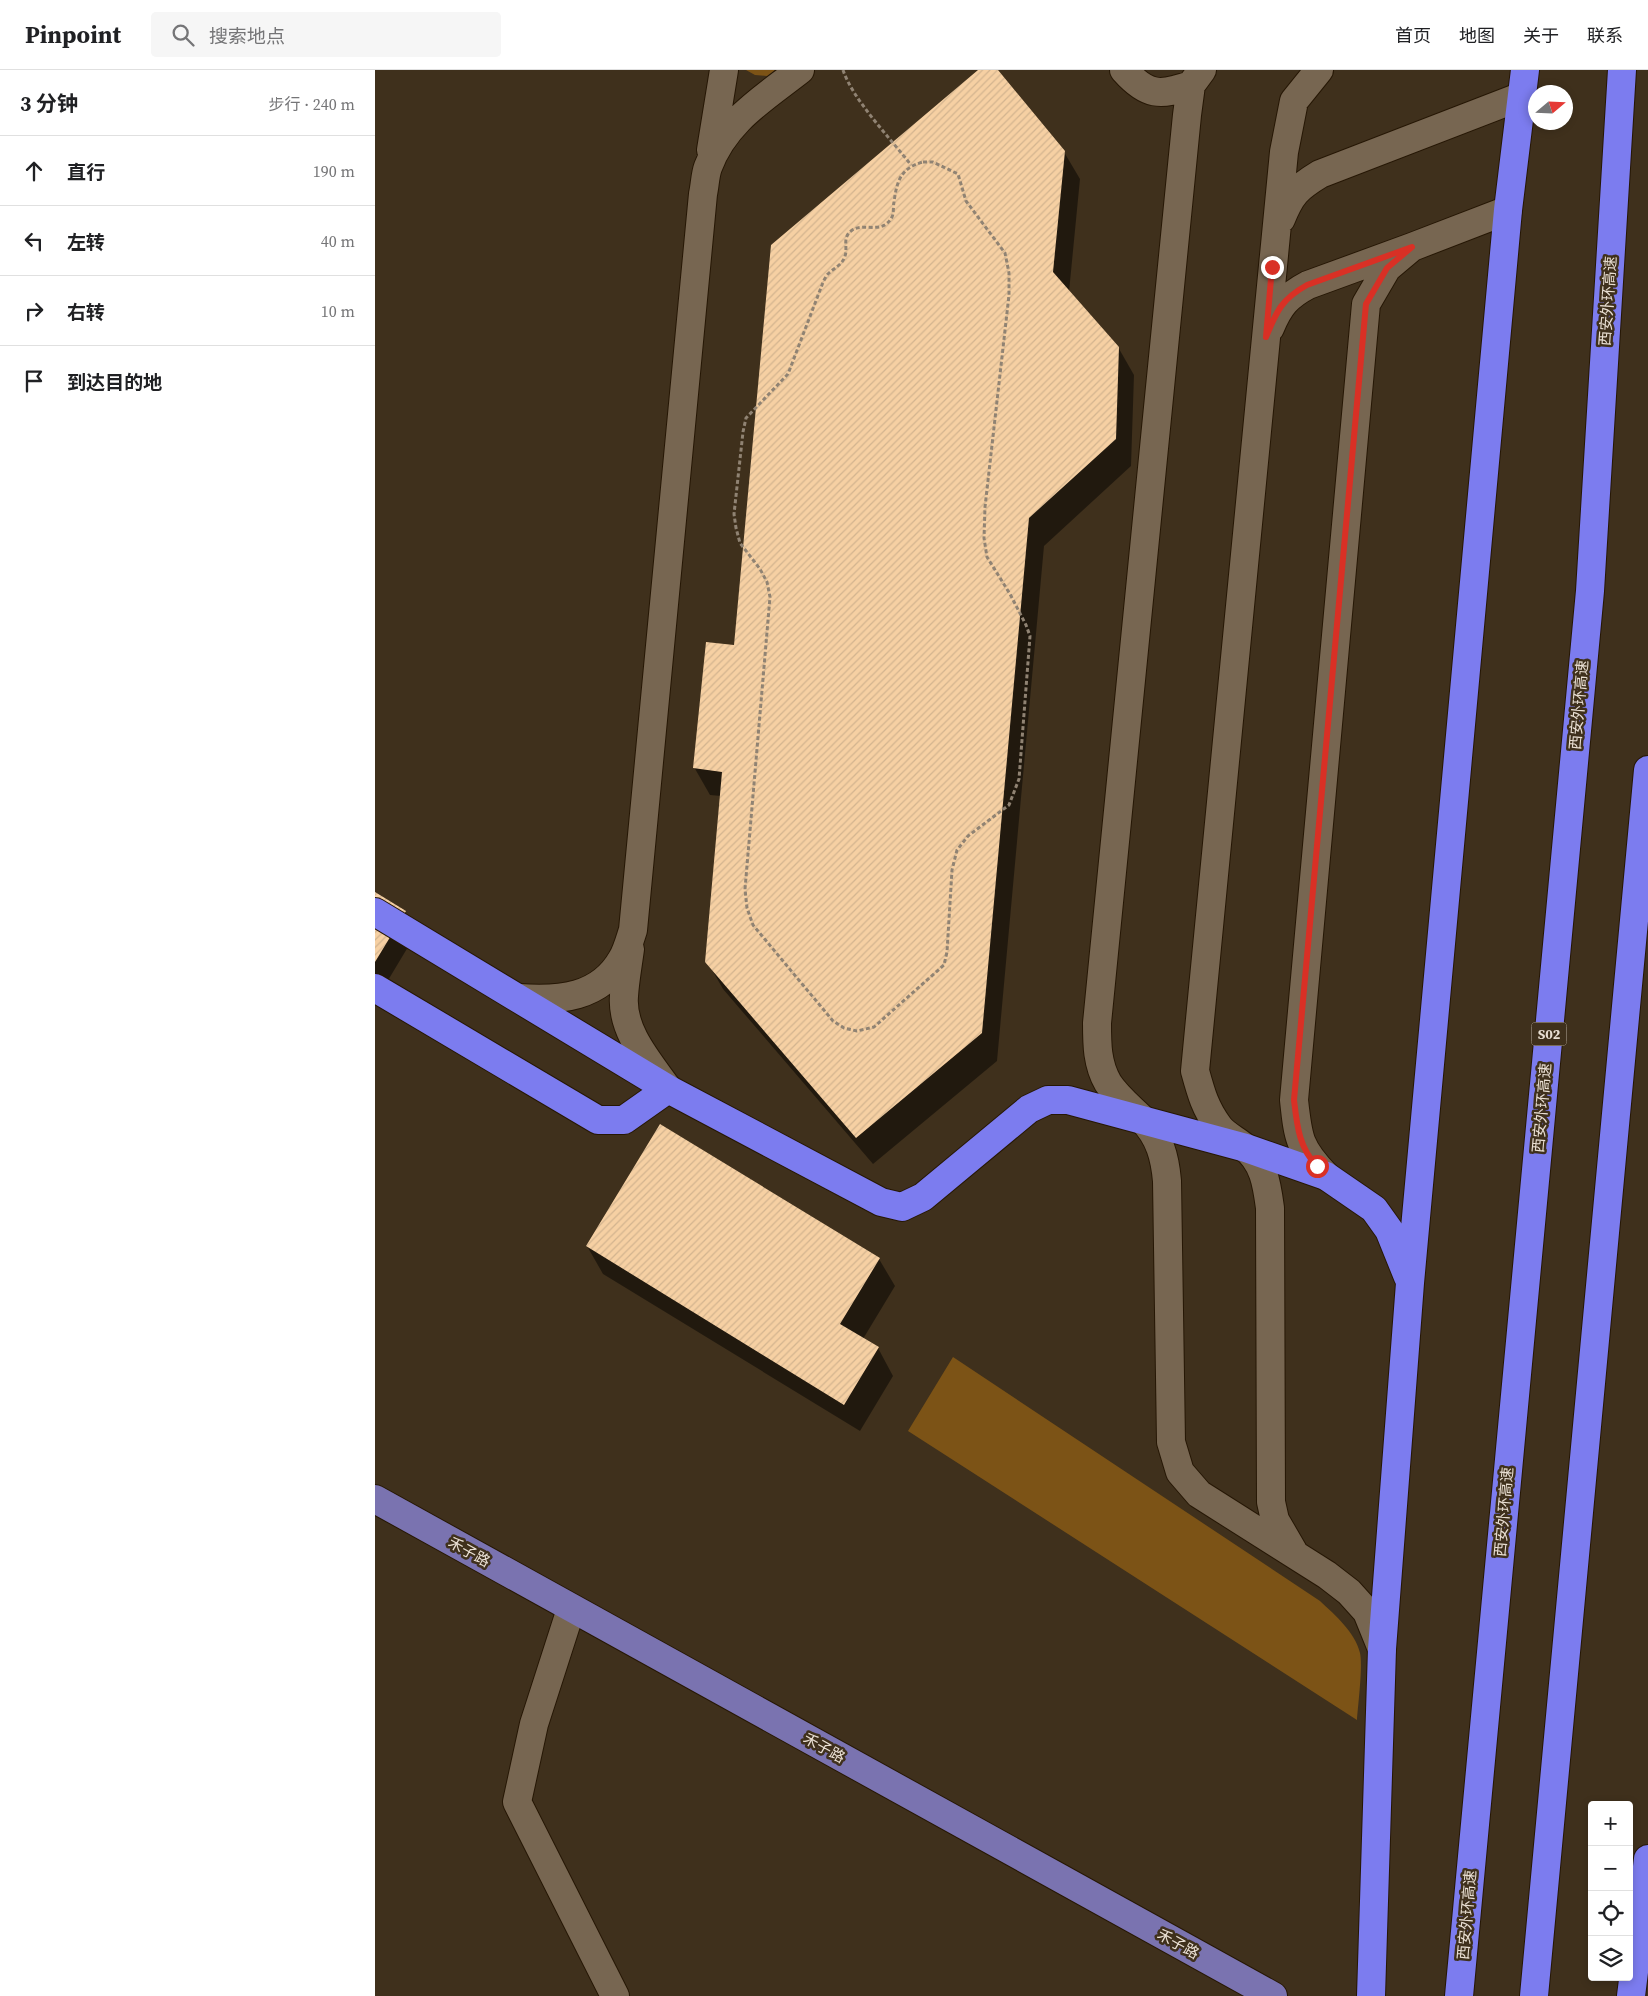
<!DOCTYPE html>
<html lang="zh">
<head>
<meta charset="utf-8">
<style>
	body { margin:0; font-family:"Source Serif 4","Noto Sans SC",serif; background:#f6f6f6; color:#202124 }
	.controls { position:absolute; right:15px; bottom:15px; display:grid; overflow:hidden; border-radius:5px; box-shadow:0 2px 8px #0003 }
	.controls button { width:45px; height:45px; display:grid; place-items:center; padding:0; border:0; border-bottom:1px solid #e0e0e0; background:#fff; color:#202124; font:25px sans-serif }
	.compass { position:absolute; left:1153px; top:15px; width:45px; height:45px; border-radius:50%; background:#fff; box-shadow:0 2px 8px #0003; rotate:71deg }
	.stop { position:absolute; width:15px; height:15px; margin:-11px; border:4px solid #d93025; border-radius:50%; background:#fff }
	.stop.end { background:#d93025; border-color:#fff; box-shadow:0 1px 5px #0008 }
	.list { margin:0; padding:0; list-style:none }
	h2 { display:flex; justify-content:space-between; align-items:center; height:65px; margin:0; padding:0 20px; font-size:21px }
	h2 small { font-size:16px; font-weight:400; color:#757577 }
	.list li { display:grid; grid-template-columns:32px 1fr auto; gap:15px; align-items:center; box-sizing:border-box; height:70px; padding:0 20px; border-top:1px solid #e0e0e0 }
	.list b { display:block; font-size:19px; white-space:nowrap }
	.list em { font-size:16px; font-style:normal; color:#757577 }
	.icon { flex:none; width:28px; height:28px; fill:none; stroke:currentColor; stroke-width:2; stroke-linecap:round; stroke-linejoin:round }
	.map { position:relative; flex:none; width:1273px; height:1926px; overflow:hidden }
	header { display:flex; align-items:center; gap:30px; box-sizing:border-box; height:70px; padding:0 25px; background:#fff; border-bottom:1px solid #e0e0e0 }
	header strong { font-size:24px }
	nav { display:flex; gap:28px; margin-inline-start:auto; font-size:18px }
	.search { width:350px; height:45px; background:#f6f6f6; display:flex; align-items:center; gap:12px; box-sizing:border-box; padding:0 18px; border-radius:5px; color:#757577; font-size:19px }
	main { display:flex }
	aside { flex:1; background:#fff }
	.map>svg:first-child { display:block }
</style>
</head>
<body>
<header>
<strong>Pinpoint</strong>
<div class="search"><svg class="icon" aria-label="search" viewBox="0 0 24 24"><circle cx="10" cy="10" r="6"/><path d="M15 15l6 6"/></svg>搜索地点</div>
<nav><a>首页</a><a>地图</a><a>关于</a><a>联系</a></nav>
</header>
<main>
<aside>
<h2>3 分钟<small>步行 · 240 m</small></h2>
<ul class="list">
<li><svg class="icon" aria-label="ahead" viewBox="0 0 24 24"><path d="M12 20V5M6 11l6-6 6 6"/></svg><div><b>直行</b></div><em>190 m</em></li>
<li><svg class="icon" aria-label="left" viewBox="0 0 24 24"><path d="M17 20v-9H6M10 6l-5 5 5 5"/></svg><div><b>左转</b></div><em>40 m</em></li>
<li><svg class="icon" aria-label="right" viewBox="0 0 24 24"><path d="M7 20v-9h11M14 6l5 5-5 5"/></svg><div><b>右转</b></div><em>10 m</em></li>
<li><svg class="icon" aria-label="arrive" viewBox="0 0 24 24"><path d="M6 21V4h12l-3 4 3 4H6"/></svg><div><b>到达目的地</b></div></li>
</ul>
</aside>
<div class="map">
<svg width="1273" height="1926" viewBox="0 0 1273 1926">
	<defs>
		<pattern id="building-hatch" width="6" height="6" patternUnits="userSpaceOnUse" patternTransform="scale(1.25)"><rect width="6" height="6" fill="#f6d0a3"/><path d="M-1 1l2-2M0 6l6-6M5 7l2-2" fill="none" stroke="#d3b48f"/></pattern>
	</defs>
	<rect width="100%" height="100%" fill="#3f301c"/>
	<path fill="#7c5316" d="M371,0H400L392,6L380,5Z
		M578,1287L945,1531C960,1545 980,1562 985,1583C988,1596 983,1635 982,1650L533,1361Z"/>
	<path fill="#0007" d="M605,0H621L689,82L705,109L694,222L743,277L759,305L756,396L669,476L622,991L498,1094L348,919L332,891L346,726L335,725L319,697L360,576Z
		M0,823L30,842L42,862L0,932Z
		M212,1176L504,1189L520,1216L488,1269L503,1278L518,1306L485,1361L228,1204Z"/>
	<path fill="url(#building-hatch)" d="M603,0H623L690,81L678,202L744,277L741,369L654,448L607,963L481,1068L330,892L347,702L318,698L331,572L359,575L396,175Z
		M0,822L31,841L0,892Z
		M285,1054L505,1188L465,1254L504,1277L469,1335L211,1176Z"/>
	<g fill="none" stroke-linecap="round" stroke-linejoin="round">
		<defs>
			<path id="minor" d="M749,0C772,26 785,26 816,15
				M827,0L816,15L812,45L722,953C722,974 722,994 733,1013C742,1027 756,1038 767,1049C785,1067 790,1088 792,1111L796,1372L805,1402L824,1424L952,1505L974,1522L992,1542L1007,1579
				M336,80L349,0
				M906,149C916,124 922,118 945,104L1147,26
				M895,258C904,236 912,226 933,215L1037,177L1133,140
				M255,879C253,894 250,910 249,926C246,961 274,992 293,1019
				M144,928C184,931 225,928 247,889C252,881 255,869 258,860L328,124C330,115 330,105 333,97C350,51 388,29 425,0
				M951,1106C924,1078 923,1068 919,1030L991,234L1012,198L1037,177
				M918,1481L900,1450L896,1432L895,1138C892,1115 889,1091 868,1076C861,1070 850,1065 844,1057C830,1038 826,1023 820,1001L909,82L919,31L944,0
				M196,1539L159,1654L142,1732L240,1926"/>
			<path id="major" d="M0,1429L898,1926"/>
			<path id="highway" d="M0,842L293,1019L506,1132L527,1137L548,1127L654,1039L673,1030H693L871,1078L951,1106L999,1139L1014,1160L1033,1207
				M0,918L223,1050H249L293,1019
				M996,1926L1007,1579L1035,1213L1133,140L1150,0
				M1084,1926L1215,521L1247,0
				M1159,1926L1273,700
				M1256,1926L1273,1789"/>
		</defs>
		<use href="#minor" stroke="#261705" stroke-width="30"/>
		<use href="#major" stroke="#261705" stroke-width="30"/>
		<use href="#highway" stroke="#261705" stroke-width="30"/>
		<path stroke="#908373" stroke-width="3" stroke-dasharray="4 2.5" stroke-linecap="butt" d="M468,0C478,30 516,69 536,95
			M548,92H558L583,104L591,131L630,183L634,203V225L610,437L609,468L612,487L635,524L651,555L655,566L644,709L634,735L593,766L582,780L577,800L572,882L569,895L499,957L482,961L469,958L458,951L378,855L372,838L370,819L395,527L392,512L385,499L365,473L361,458L359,444L368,362L371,348L413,304L447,215C448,212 450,208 452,205C458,198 467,196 470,186C473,178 467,168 476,161C488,151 507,166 517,147C519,143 518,136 519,132C522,110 526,98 548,92Z"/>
		<use href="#minor" stroke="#776651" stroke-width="28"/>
		<use href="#major" stroke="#7a73b0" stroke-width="28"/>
		<use href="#highway" stroke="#7c7cef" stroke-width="28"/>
	</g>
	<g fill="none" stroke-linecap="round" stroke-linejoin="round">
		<path stroke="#d93025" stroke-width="6" d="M897,197L891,267C902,240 907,229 932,215L1037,177L1012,198L991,234L919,1030C922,1055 924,1078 942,1096"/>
	</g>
	<g text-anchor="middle" stroke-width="5" stroke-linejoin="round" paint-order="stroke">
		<rect fill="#3f301c" stroke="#b6aa9c" stroke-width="1" x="1156.5" y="952.5" width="35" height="23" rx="4"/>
		<g font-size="14" font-weight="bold" fill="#e9dfd3">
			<text x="1174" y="969">S02</text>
		</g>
		<g font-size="15" fill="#e9dfd3" stroke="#3f301c">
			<text transform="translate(1233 231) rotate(-86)" y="5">西安外环高速</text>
			<text transform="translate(1204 635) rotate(-85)" y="5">西安外环高速</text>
			<text transform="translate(1167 1038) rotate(-85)" y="5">西安外环高速</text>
			<text transform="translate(1129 1442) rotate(-85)" y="5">西安外环高速</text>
			<text transform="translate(94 1482) rotate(29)" y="5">禾子路</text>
			<text transform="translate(449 1678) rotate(29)" y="5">禾子路</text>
			<text transform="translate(1092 1845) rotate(-85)" y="5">西安外环高速</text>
			<text transform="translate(803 1874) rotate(29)" y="5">禾子路</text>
		</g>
	</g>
</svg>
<div class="controls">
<button>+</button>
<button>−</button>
<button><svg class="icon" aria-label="locate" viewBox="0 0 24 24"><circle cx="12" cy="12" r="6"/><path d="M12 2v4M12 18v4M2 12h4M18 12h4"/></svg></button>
<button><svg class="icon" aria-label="layers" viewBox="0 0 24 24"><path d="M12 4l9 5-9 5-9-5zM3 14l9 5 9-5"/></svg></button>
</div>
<svg class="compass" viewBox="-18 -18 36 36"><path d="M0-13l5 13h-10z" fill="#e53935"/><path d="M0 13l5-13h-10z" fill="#757577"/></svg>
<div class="stop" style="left:942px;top:1096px"></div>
<div class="stop end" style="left:897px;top:197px"></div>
</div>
</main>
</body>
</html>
